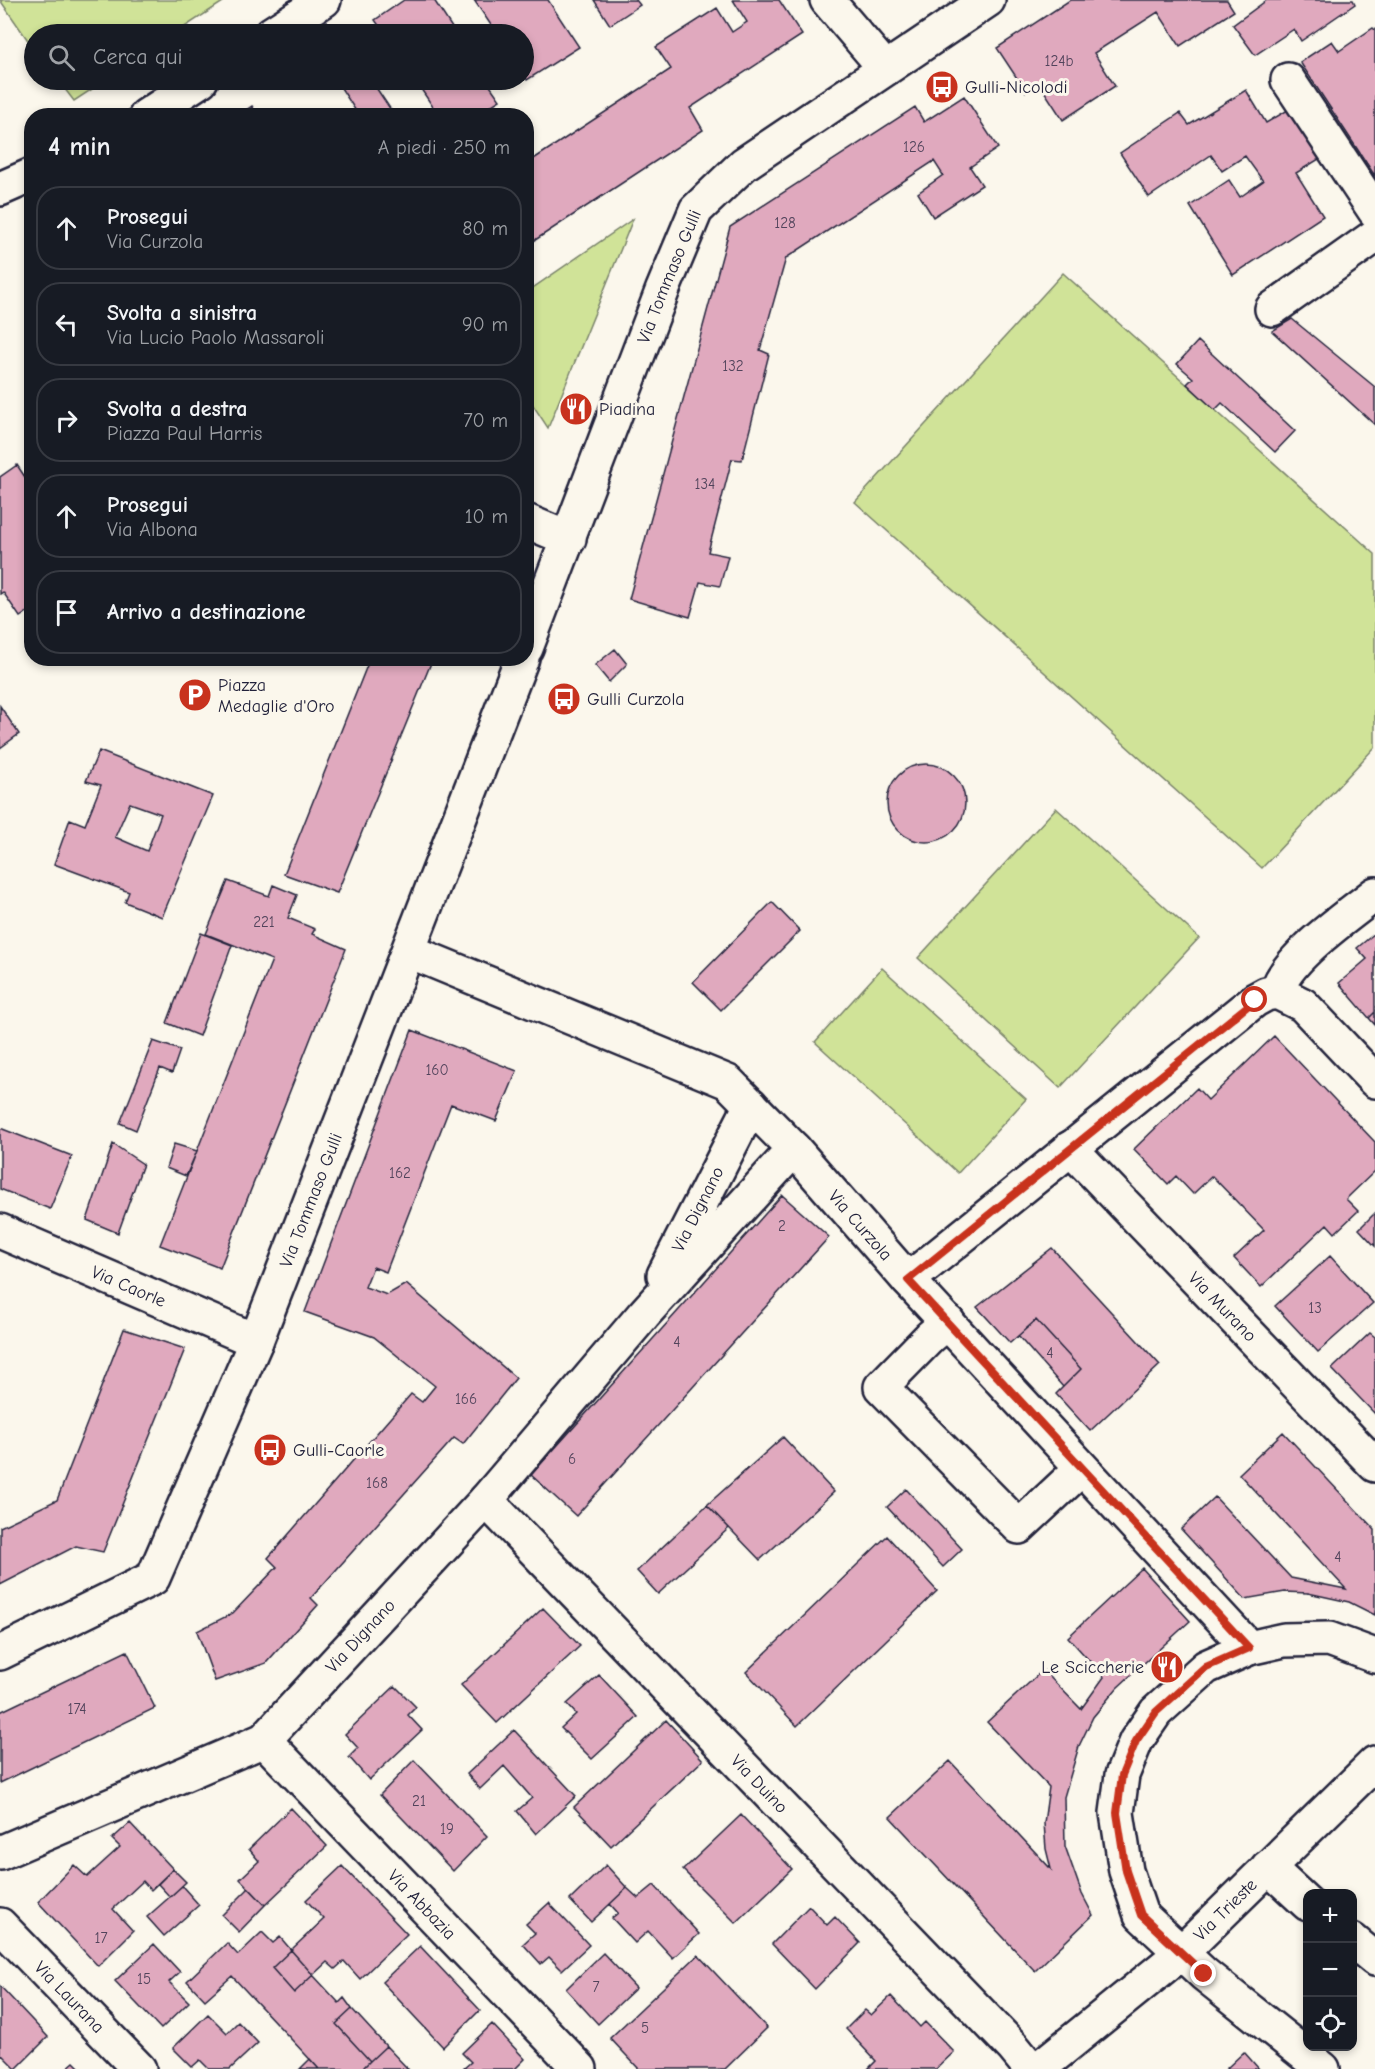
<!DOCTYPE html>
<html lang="it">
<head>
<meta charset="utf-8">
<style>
	body { margin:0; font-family:"Comic Neue",sans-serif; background:#20242c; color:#f1f3f6 }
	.controls { position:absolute; right:18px; bottom:18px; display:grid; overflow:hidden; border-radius:12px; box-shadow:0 3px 9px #0003 }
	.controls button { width:54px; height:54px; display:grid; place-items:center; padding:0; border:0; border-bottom:2px solid #363941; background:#171b24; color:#f1f3f6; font:30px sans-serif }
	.stop { position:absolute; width:18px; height:18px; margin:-14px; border:4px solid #c8321e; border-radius:50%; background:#fff }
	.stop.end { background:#c8321e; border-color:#fff; box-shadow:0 2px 6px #0008 }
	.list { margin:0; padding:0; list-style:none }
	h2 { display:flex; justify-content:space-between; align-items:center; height:78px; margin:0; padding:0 24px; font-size:26px }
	h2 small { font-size:20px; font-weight:400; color:#9ea1a6 }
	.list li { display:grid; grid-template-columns:39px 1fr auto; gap:18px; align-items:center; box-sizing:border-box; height:84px; margin:0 12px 12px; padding:0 12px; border:2px solid #363941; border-radius:24px }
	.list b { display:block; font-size:22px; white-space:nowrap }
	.list p { margin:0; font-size:20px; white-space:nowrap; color:#9ea1a6 }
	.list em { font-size:20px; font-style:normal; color:#9ea1a6 }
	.icon { flex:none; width:33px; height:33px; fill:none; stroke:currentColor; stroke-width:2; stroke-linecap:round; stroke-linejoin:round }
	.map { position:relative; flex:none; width:1375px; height:2069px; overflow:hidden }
	.search { position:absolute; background:#171b24; box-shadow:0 3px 9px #0003; left:24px; top:24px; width:510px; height:66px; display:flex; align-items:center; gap:15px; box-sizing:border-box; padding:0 21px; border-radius:33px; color:#9ea1a6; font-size:22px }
	.panel { position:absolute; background:#171b24; box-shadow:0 3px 9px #0003; left:24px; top:108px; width:510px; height:558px; border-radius:24px }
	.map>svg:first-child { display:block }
</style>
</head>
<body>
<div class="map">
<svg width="1375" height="2069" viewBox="0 0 1375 2069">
	<rect width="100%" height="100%" fill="#fbf7ec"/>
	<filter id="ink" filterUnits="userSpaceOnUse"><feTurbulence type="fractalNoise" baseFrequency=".0167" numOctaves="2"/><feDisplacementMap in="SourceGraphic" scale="12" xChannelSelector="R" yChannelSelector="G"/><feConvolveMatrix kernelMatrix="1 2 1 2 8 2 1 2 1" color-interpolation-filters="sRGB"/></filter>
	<g filter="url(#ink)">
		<path fill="#d0e398" stroke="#79826a" stroke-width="1.5" d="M0,0H226L174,34H34V49Z
			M58,80H106L74,101Z
			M633,219L548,428L527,396V292Z
			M1063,273L1375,554V747L1262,868L855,502Z
			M1056,808L1199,938L1060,1088L918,958Z
			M882,968L1026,1099L958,1173L815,1042Z"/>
		<path fill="#e0a9be" stroke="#22223b" stroke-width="1.5" fill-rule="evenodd" d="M404,0H434L456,34H385L375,20Z
			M474,0H548L579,47L527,80L524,75V34H497Z
			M594,0H636L640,5L610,25Z
			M733,0H779L802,35L690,108L703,130L526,246V164L671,69L656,47L717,8L732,32L747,22Z
			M1070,0H1227L1234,11L1180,46L1158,12L1094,53L1115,86L1063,120L1039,83L1026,92L997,48Z
			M1267,0H1353L1355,4L1301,41L1294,29L1255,55L1233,25Z
			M1373,28L1375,30V176L1300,62L1332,41L1339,51Z
			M336,80H371L395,116H359Z
			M415,80H486L500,100L475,116H439Z
			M1246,90L1266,123L1293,107L1324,156L1296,173L1323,216L1233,275L1190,206L1229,180L1240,197L1263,181L1245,156L1222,171L1211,155L1149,197L1120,153L1180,113L1189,125Z
			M964,96L998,148L970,167L982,185L933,217L918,193L943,175L934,161L786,258L760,350L769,354L742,460L732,459L708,552L728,556L720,586L700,582L690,617L629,599L730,227L915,107L924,122Z
			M252,106L258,116H237Z
			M1292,319L1375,387V425L1272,331Z
			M1198,341L1295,431L1275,452L1222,403L1215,410L1187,384L1193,378L1177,364Z
			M17,465L27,480L32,478V614L29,611L20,617L3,592L0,594V477Z
			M615,649L627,664L609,682L595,665Z
			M370,658H433L337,893L284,874Z
			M0,706L19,734L0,748Z
			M99,751L213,796L162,917L125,902L129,892L54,864L70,819L85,825L101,785L86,781ZM130,803L161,814L147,851L115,837Z
			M887 803a39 39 0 1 1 78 0a39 39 0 1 1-78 0Z
			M228,881L269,896L273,885L297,895L288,918L315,929L312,934L346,949L220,1268L160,1245L272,960L206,934Z
			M772,902L800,931L721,1010L693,982Z
			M201,933L232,945L199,1036L167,1023Z
			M1375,933V1012L1369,1018L1339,983L1367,959L1357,948Z
			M1375,1012V1025L1369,1018Z
			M412,1030L517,1071L496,1121L451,1104L386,1272L373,1267L365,1287L387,1295L406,1284L516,1378L463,1444L454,1438L311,1598L318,1605L266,1663L215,1681L197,1631L233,1613L277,1567L268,1558L411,1394L422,1402L435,1386L374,1337L305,1312Z
			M1274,1036L1375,1142V1171L1346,1199L1358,1211L1335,1233L1327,1224L1261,1287L1234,1258L1264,1230L1212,1176L1193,1194L1176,1176L1168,1184L1134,1149L1197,1088L1208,1100Z
			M153,1041L180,1050L172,1073L160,1068L136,1130L120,1123Z
			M0,1128L72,1156L50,1209L0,1189Z
			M113,1144L143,1164L118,1233L87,1220Z
			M174,1144L197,1151L186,1176L166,1168Z
			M782,1195L829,1237L576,1516L531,1475Z
			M1375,1213V1246L1359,1229Z
			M1052,1248L1160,1365L1090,1431L1056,1394L1081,1369L1036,1320L1010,1343L977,1307Z
			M1330,1256L1373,1303L1318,1352L1275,1306Z
			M1036,1320L1081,1369L1063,1387L1018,1336Z
			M124,1329L185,1349L103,1552L76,1546L0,1585V1527L57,1500Z
			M1370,1333L1375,1337V1414L1332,1369Z
			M1283,1432L1375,1530V1615L1349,1602L1308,1593L1285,1592L1245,1599L1181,1529L1215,1497L1291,1578L1346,1589L1239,1474Z
			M783,1437L834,1492L760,1560L707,1505Z
			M906,1489L962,1549L943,1567L887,1507Z
			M707,1505L729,1528L658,1594L637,1571Z
			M887,1536L937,1591L797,1726L746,1672Z
			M1142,1568L1190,1621L1117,1688L1093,1717L1079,1746L1064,1797L1065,1846L1082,1894L1093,1915L1035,1971L890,1817L950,1761L1051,1869L1046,1849L1044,1823L1049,1787L987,1722L1043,1670L1081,1709L1104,1677L1068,1637Z
			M543,1608L580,1646L497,1723L461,1685Z
			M127,1651L155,1708L0,1783V1712Z
			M599,1675L638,1717L592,1759L561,1728L576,1714L567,1704Z
			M395,1686L416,1707L408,1715L422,1730L369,1780L349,1757L358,1748L345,1734Z
			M666,1720L703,1760L611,1846L574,1807Z
			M514,1730L576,1796L536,1834L517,1811L532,1798L504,1766L480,1789L467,1774Z
			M414,1760L487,1836L453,1871L380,1795Z
			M291,1808L327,1846L265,1905L240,1879L259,1861L249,1849Z
			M741,1815L792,1869L736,1923L683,1870Z
			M130,1823L173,1869L151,1890L143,1881L113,1909L133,1931L98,1966L38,1902L74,1865L87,1877L120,1847L112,1839Z
			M606,1865L627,1888L591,1922L570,1900Z
			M342,1866L407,1934L360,1979L344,1961L335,1969L327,1962L313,1975L291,1950L324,1919L306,1900Z
			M173,1869L186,1882L170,1897L158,1884Z
			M654,1885L699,1934L673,1958L648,1931L635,1943L612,1918L618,1913L610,1904L627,1888L638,1898Z
			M182,1886L199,1905L164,1936L147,1917Z
			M249,1888L265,1905L239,1932L222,1915Z
			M549,1903L589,1945L562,1970L549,1957L541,1964L523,1944L535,1933L526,1924Z
			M809,1906L827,1925L835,1917L860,1943L815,1989L772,1944Z
			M262,1932L273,1943L280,1937L291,1950L272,1968L294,1993L313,1975L339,2003L344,1998L352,2009L336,2024L370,2061L362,2069H319L232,1976L205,2000L187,1981L227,1943L238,1955Z
			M154,1944L180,1972L169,1982L189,2002L161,2029L115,1981Z
			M420,1946L480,2010L443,2047L382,1982Z
			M291,1950L313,1975L294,1993L272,1968Z
			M603,1953L636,1988L598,2024L566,1989Z
			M698,1955L767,2028L725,2069H639L610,2038Z
			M0,1986L48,2037L16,2069L0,2053Z
			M891,1996L920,2027L925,2022L954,2052L936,2069H868L876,2061L846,2029L865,2010L871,2015Z
			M352,2009L386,2046L370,2061L336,2024Z
			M208,2014L227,2033L238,2022L258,2043L230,2069H209L200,2060L192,2067L173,2048Z
			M492,2024L525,2059L515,2069H463L471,2062L462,2053Z
			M386,2046L408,2069H362L370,2061Z
			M1244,2052L1259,2069H1226Z
			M310,2059L319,2069H300Z
			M74,2062L81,2069H66Z"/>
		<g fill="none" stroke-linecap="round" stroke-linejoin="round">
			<defs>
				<g id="minor">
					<path d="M827,0L885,68"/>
					<path d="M271,34L324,0"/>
					<path d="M1288,80L1375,211"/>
					<path d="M146,116L201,80"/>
					<path d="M0,189L32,175"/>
					<path d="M1272,309L1375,236"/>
					<path d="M526,521L569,539"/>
					<path id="s1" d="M526,648L663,289L696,210L744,164L988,0"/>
					<path id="s2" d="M409,951L728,1082L794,1149L908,1280L1255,1000L1266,994L1277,992C1284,959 1348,916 1375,894"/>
					<path d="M1277,992L1303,1005L1375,1081"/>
					<path id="s3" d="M1070,1148L1375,1465"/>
					<path id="s4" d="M0,1231L256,1341"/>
					<path id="s5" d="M664,1275L751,1105"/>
					<path d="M908,1280L1249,1648"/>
					<path d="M948,1322L930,1337L881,1387L1019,1527L1081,1469"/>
					<path id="s6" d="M486,1500L1013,2047L1031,2069"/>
					<path id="s7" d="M0,1653L153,1578L256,1341L522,658"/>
					<path id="s8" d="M264,1740L580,2069"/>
					<path id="s9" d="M0,1853L264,1740L486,1500L644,1314L794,1149"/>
					<path d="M1268,1867L1308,1904"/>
					<path id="s10" d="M0,1925L139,2069"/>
					<path d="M1352,1940L1375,1959"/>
					<path id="s11" d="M1038,2069L1181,1953L1375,1763"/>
					<path d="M1323,2069L1204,1974L1141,1915L1126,1871L1117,1813L1122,1775L1136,1741L1156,1712L1206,1667L1249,1648L1284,1640L1329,1639L1375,1656"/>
				</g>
			</defs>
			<use href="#minor" stroke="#22223b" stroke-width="38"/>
			<use href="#minor" stroke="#fbf7ec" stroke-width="33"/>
		</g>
	</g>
	<g fill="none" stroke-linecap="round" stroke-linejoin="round" filter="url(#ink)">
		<path stroke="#c8321e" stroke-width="8" d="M1204,1974L1141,1915L1126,1871L1117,1813L1122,1775L1136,1741L1156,1712L1206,1667L1249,1648L908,1280L1255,1000"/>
	</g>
	<defs>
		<symbol id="bus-disc" viewBox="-11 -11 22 22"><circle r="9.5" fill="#c8321e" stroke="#fbf7ec"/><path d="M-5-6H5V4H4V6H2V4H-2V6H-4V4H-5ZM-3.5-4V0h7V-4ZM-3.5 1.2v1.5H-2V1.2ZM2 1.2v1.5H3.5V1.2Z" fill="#fff"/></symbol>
		<symbol id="restaurant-disc" viewBox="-11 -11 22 22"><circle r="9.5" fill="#c8321e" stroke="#fbf7ec"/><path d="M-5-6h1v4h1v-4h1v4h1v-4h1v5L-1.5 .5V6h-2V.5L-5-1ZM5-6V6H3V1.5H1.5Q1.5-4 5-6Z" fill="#fff"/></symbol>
		<symbol id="parking-disc" viewBox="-11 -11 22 22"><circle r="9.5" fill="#c8321e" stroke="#fbf7ec"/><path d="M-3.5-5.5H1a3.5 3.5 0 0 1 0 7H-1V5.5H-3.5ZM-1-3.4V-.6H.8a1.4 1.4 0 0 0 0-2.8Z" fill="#fff"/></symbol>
	</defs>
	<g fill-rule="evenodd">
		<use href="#bus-disc" x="923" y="68" width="38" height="38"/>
		<use href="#restaurant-disc" x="557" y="390" width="38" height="38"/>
		<use href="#parking-disc" x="176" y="676" width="38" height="38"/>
		<use href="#bus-disc" x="545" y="680" width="38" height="38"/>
		<use href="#bus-disc" x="251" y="1431" width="38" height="38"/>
		<use href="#restaurant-disc" x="1148" y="1648" width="38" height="38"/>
	</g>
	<g text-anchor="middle" stroke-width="6" stroke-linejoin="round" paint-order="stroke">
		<g font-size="15" fill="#52445c">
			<text x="1059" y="66">124b</text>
			<text x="914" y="152">126</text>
			<text x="785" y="228">128</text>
			<text x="733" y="371">132</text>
			<text x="705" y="489">134</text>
			<text x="264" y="927">221</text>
			<text x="437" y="1075">160</text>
			<text x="400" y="1178">162</text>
			<text x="782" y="1231">2</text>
			<text x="1315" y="1313">13</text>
			<text x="677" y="1347">4</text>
			<text x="1050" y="1358">4</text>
			<text x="466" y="1404">166</text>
			<text x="572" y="1464">6</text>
			<text x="377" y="1488">168</text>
			<text x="1338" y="1562">4</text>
			<text x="77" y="1714">174</text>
			<text x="419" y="1806">21</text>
			<text x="447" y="1834">19</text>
			<text x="101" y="1943">17</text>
			<text x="144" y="1984">15</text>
			<text x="596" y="1992">7</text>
			<text x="645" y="2033">5</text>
		</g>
		<g font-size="18" fill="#22223b" stroke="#fbf7ec" text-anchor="start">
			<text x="965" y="93">Gulli-Nicolodi</text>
			<text x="599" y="415">Piadina</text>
			<text x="218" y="691">Piazza<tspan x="218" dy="21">Medaglie d'Oro</tspan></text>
			<text x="587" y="705">Gulli Curzola</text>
			<text x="293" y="1456">Gulli-Caorle</text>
			<text x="1144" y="1673" text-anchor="end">Le Sciccherie</text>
		</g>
		<g font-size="18" fill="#22223b" stroke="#fbf7ec">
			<text dy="6" stroke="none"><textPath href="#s1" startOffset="398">Via Tommaso Gulli</textPath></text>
			<text dy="6" stroke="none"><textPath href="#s7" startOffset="580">Via Tommaso Gulli</textPath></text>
			<text dy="6" stroke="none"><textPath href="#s5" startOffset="74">Via Dignano</textPath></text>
			<text dy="6" stroke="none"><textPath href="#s2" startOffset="540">Via Curzola</textPath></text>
			<text dy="6" stroke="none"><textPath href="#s4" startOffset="140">Via Caorle</textPath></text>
			<text dy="6" stroke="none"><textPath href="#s3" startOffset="220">Via Murano</textPath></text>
			<text dy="6" stroke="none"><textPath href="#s9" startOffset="429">Via Dignano</textPath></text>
			<text dy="6" stroke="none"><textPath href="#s6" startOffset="394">Via Duino</textPath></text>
			<text dy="6" stroke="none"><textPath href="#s8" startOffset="228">Via Abbazia</textPath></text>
			<text dy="6" stroke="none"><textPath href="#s11" startOffset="246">Via Trieste</textPath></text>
			<text dy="6" stroke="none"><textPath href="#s10" startOffset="100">Via Laurana</textPath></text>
		</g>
	</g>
</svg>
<div class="controls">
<button>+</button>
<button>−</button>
<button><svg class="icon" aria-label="locate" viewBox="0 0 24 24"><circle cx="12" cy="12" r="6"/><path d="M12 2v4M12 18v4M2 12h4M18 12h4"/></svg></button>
</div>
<div class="stop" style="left:1255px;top:1000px"></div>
<div class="stop end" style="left:1204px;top:1974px"></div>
<div class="search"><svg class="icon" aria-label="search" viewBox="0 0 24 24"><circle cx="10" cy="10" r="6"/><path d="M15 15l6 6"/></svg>Cerca qui</div>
<section class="panel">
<h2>4 min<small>A piedi · 250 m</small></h2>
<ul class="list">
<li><svg class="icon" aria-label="ahead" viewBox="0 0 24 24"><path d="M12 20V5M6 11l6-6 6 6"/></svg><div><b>Prosegui</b><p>Via Curzola</p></div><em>80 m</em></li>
<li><svg class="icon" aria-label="left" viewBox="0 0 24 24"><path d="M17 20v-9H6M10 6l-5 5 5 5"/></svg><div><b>Svolta a sinistra</b><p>Via Lucio Paolo Massaroli</p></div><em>90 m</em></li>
<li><svg class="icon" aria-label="right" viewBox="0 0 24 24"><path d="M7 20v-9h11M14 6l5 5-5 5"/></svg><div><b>Svolta a destra</b><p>Piazza Paul Harris</p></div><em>70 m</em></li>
<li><svg class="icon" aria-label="ahead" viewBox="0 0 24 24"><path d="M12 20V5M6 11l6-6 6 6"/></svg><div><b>Prosegui</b><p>Via Albona</p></div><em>10 m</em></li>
<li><svg class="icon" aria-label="arrive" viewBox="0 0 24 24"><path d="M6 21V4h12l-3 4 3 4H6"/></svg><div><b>Arrivo a destinazione</b></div></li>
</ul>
</section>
</div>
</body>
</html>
